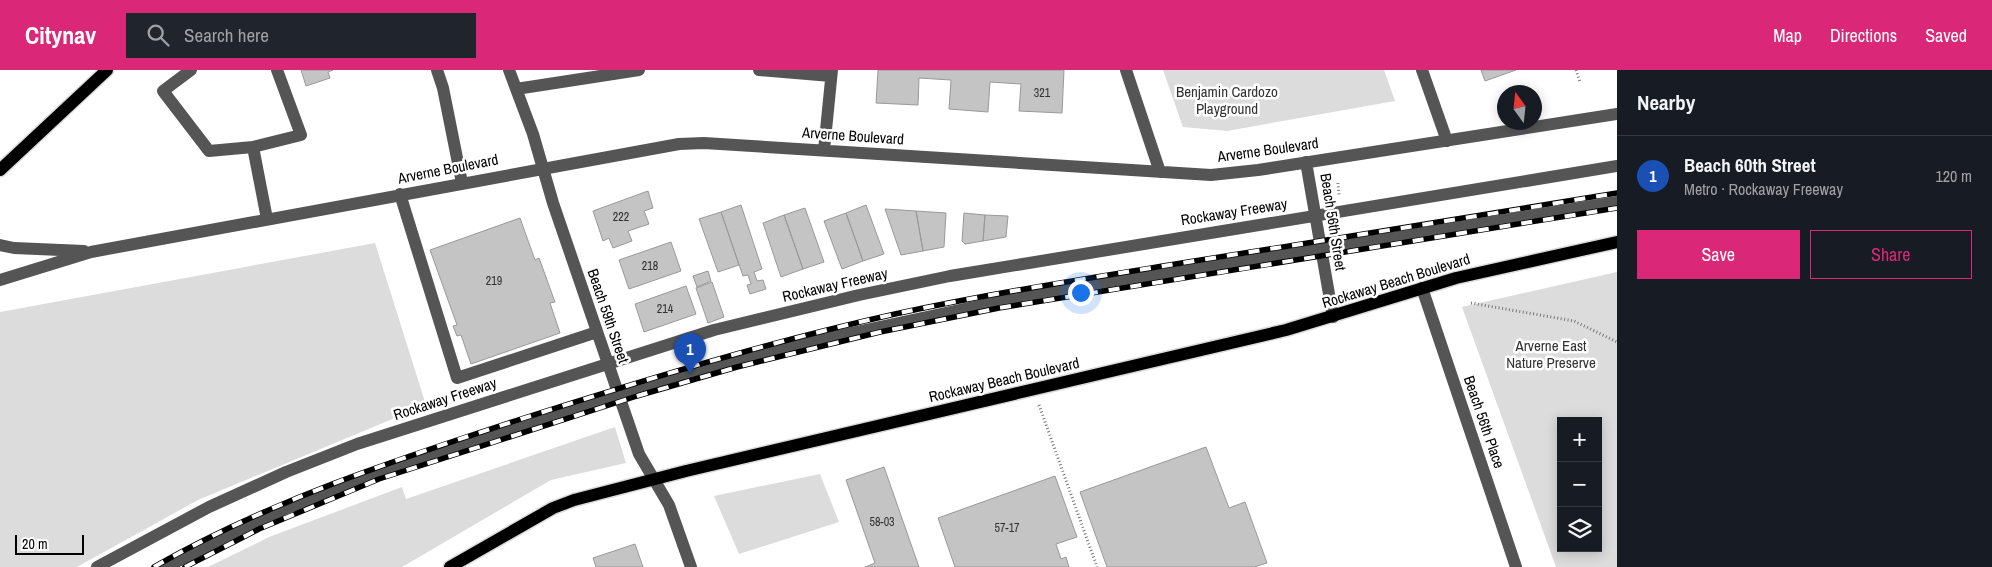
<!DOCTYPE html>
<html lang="en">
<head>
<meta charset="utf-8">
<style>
	body { margin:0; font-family:"Archivo Narrow",sans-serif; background:#20242c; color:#f1f3f6 }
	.controls { position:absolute; right:15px; bottom:15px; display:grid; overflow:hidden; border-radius:0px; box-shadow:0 2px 12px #0003 }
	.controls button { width:45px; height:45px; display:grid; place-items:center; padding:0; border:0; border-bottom:1px solid #363941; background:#171b24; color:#f1f3f6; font:25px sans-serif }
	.compass { position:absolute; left:1497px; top:15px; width:45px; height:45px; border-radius:50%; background:#171b24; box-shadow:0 2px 12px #0003; rotate:345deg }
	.scale { position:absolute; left:15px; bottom:12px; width:69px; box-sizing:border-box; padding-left:5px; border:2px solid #000; border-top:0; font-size:14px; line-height:18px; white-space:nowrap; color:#000; -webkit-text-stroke:4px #fff; paint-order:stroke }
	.you { position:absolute; left:1080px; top:222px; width:18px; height:18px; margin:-12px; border:4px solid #fff; border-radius:50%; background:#1a73e8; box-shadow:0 0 0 8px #1a73e833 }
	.badge { display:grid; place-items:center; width:32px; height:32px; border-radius:50%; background:#db2777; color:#fff; font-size:16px; font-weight:700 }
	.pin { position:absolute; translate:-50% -41px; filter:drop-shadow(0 1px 2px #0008) }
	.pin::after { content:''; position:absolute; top:26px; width:18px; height:15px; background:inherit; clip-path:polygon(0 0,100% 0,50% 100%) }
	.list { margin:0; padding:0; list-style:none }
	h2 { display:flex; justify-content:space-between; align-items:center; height:65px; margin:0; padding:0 20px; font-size:21px }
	h2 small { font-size:16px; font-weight:400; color:#9ea1a6 }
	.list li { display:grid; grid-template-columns:32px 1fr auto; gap:15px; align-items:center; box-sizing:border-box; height:80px; padding:0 20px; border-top:1px solid #363941 }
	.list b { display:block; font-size:19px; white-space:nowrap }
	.list p { margin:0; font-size:16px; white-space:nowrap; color:#9ea1a6 }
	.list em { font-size:16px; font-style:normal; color:#9ea1a6 }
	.actions { display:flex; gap:10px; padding:15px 20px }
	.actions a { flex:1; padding:11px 0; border:1px solid #db2777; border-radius:0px; text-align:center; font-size:18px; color:#db2777 }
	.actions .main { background:#db2777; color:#fff }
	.icon { flex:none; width:28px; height:28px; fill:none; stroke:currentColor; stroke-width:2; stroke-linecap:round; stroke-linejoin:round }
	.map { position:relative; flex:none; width:1617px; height:497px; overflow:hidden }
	header { display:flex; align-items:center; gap:30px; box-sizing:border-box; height:70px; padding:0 25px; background:#db2777; color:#fff }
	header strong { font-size:24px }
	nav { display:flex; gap:28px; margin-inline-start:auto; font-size:18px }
	.search { width:350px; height:45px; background:#20242c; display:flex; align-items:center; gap:12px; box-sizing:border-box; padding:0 18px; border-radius:0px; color:#9ea1a6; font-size:19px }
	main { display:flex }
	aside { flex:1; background:#171b24 }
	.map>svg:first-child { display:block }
</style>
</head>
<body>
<header>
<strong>Citynav</strong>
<div class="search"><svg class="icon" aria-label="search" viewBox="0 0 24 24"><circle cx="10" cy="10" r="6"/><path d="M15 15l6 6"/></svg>Search here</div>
<nav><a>Map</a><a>Directions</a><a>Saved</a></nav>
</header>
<main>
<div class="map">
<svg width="1617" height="497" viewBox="0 0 1617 497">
	<rect width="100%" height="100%" fill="#fff"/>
	<path fill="#dcdcdc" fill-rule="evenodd" d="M1163,0H1384L1395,31L1227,61L1183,57Z
		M375,173L426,335L198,430L77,497H0V242Z
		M1617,202V497H1556L1462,237ZM1561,351H1598V478H1561Z
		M615,357L626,393L551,410L402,497H208L269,467L402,417L406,429Z
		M820,404L839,452L739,484L714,426Z"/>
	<path fill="#c4c4c4" stroke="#999" d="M301,0H333L328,2L330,8L306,16Z
		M878,0H1064L1062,43L1019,41L1021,14L990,12L988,42L949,39L951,10L919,8L918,35L876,33Z
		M1481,0H1516L1485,11Z
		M648,121L653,138L644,141L649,154L628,161L632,171L613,178L609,168L603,171L593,141Z
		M741,135L762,199L754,202L757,211L763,210L766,219L750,224L747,215L751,214L748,205L743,206L721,142Z
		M866,135L884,184L863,191L846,143Z
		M805,138L824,192L803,199L784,145Z
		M885,139L916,141L923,181L901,185Z
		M916,141L946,143L944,177L923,181Z
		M721,142L739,195L718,202L699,149Z
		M846,143L863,191L842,199L824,151Z
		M964,143L985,145L983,171L965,174L962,171Z
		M784,145L803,199L781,207L763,153Z
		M985,145L1008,146L1006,167L983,171Z
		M520,148L535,190L539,188L555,232L550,233L560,263L471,294L461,265L457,266L453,256L457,255L430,180Z
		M671,172L681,201L629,219L619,190Z
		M708,201L711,211L697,217L693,206Z
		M712,212L724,247L708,253L696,218Z
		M686,216L696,244L644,262L635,234Z
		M1206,377L1229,438L1245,432L1267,493L1254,497H1107L1080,422Z
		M884,397L919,497H865L875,493L846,410Z
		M1055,406L1077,467L1056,474L1061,489L1066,487L1069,497H955L938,448Z
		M635,474L643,497H596L593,488Z"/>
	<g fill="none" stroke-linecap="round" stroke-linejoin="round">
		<defs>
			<path id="major" d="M0,100L107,0
				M450,497L553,438L574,430L686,401L1286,260L1456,208L1617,172"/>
		</defs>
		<use href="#major" stroke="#dbdbdb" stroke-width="15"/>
		<path stroke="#777" stroke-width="3" stroke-dasharray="1 2.5" stroke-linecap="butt" d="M1576,0L1580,12
			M1338,113L1339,125
			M1471,233L1574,251L1617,272
			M1039,335L1097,497"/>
		<path stroke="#555" stroke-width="12" d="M191,0L163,21L209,81L253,77L301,65L277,0
			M437,0L443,18L462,113
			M509,0L533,64L553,133L639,384L669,435L691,497
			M759,0L831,6
			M1126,0L1160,102
			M1422,0L1447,71
			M516,19L639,0
			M253,77L267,149
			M824,80L832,0
			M1306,92L1333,247
			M400,124L457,308L597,262
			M0,175L14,178L84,181
			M0,210L91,182L679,74L704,73L1211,105L1258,100L1617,44
			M1422,218L1516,497
			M97,497L209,437L286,402L357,374L714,260L859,225L950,206L1617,96
			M166,497L284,439L383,401L618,324L809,272L1016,228L1617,132"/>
		<use href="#major" stroke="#000" stroke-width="12"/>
		<defs>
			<path id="rail" d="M154,497C269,431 395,390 521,349C644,310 768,272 895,244C992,223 1090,208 1188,192C1331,169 1474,147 1617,123
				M185,497L259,459L379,409L637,326L737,297L880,262L999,238L1617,138"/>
		</defs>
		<use href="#rail" stroke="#000" stroke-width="5.5"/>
		<use href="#rail" stroke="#fff" stroke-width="4" stroke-dasharray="11" stroke-linecap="butt"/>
	</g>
	<g text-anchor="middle" stroke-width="5" stroke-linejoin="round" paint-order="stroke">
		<g font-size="12" fill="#313131">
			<text x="1042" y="27">321</text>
			<text x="621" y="151">222</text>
			<text x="650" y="200">218</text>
			<text x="494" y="215">219</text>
			<text x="665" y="243">214</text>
			<text x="882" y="456">58-03</text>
			<text x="1007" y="462">57-17</text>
		</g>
		<g font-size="15" fill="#333" stroke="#fff">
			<text x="1227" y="27">Benjamin Cardozo<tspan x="1227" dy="17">Playground</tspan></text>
			<text x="1551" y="281">Arverne East<tspan x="1551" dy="17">Nature Preserve</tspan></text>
		</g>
		<g font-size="15" fill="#000" stroke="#fff">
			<text transform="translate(853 66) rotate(4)" y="5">Arverne Boulevard</text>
			<text transform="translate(1268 80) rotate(-8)" y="5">Arverne Boulevard</text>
			<text transform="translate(448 99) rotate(-11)" y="5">Arverne Boulevard</text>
			<text transform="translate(1234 142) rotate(-9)" y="5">Rockaway Freeway</text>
			<text transform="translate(1333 152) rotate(81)" y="5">Beach 56th Street</text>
			<text transform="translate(1396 211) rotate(-17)" y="5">Rockaway Beach Boulevard</text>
			<text transform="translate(835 215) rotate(-13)" y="5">Rockaway Freeway</text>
			<text transform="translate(608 246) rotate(71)" y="5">Beach 59th Street</text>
			<text transform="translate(1004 310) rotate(-13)" y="5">Rockaway Beach Boulevard</text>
			<text transform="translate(445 329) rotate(-18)" y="5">Rockaway Freeway</text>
			<text transform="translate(1484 352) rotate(71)" y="5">Beach 56th Place</text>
		</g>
	</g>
</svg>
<div class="controls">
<button>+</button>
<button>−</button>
<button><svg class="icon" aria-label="layers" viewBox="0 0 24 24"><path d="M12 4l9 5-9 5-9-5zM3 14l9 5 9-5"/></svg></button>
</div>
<svg class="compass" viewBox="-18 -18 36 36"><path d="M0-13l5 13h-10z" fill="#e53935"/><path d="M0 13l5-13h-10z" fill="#9ea1a6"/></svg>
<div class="scale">20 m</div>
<div class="you"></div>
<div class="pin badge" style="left:690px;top:304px;background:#1a4fb4">1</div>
</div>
<aside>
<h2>Nearby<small></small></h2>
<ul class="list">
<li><span class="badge" style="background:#1a4fb4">1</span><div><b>Beach 60th Street</b><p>Metro · Rockaway Freeway</p></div><em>120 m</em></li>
</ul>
<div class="actions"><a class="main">Save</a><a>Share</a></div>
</aside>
</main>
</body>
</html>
